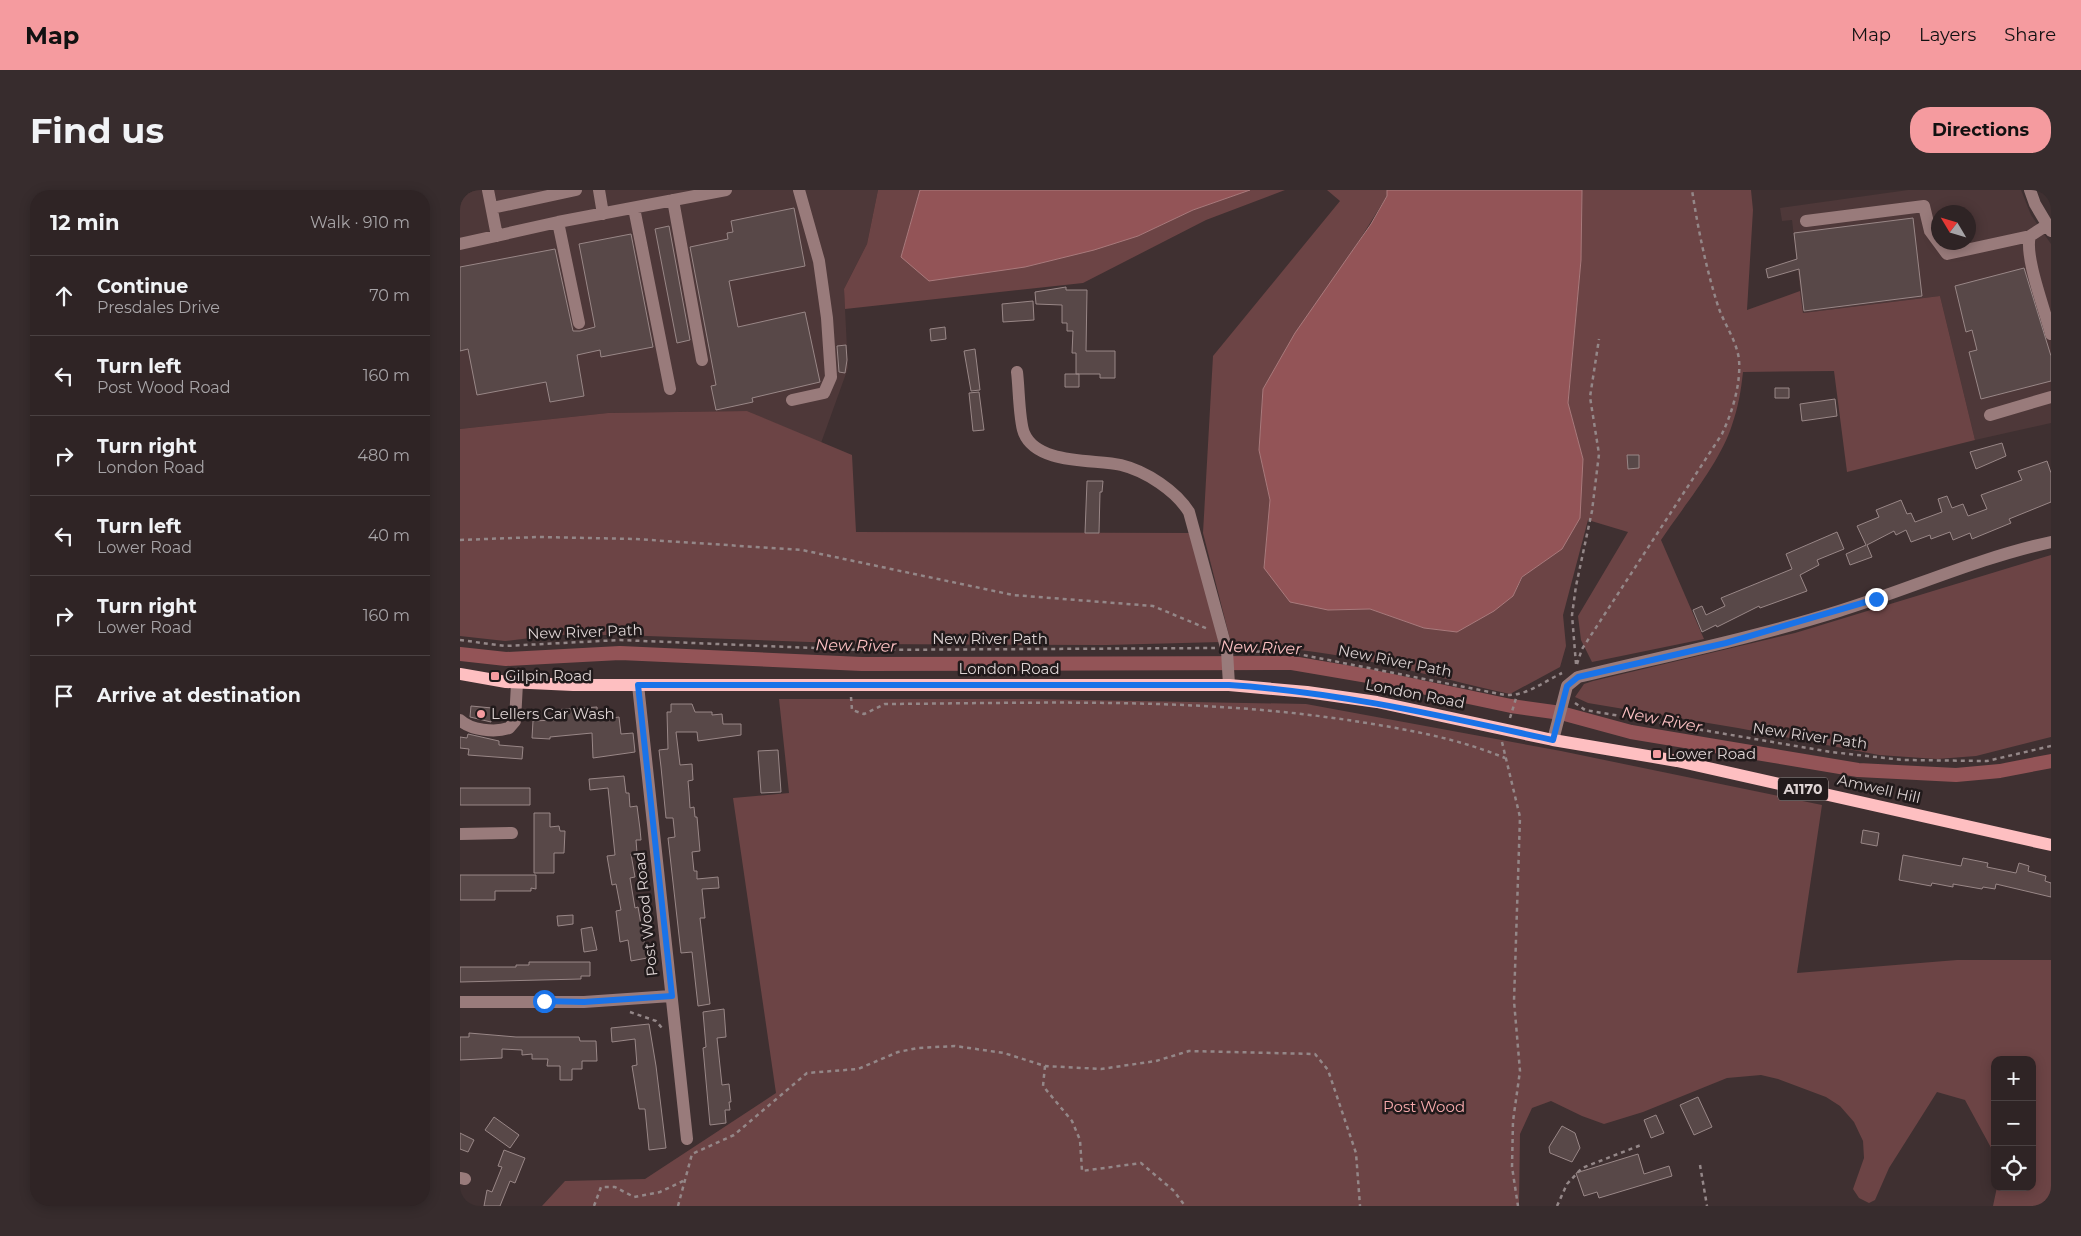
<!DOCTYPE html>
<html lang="en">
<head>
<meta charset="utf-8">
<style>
	body { margin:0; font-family:Montserrat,sans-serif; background:#372c2d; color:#f1f3f6 }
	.controls { position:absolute; right:15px; bottom:15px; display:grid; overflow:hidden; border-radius:10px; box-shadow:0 2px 12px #0003 }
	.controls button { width:45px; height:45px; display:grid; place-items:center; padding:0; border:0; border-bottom:1px solid #4a4142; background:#2f2425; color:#f1f3f6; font:25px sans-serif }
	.compass { position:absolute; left:1471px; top:15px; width:45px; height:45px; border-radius:50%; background:#2f2425; box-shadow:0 2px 12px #0003; rotate:308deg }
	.stop { position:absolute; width:15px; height:15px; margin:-11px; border:4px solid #1a73e8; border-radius:50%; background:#fff }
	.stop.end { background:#1a73e8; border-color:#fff; box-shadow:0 1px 5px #0008 }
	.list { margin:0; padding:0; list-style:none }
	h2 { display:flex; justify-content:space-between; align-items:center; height:65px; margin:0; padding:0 20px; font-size:21px }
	h2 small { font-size:16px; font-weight:400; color:#a7a4a7 }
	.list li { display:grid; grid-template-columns:32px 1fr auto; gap:15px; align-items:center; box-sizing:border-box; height:80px; padding:0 20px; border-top:1px solid #4a4142 }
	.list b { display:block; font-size:19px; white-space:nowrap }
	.list p { margin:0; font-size:16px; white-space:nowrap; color:#a7a4a7 }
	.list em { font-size:16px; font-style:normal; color:#a7a4a7 }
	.icon { flex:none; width:28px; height:28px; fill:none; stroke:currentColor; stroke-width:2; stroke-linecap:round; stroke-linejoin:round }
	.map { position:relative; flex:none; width:1591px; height:1016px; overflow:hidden; border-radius:20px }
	header { display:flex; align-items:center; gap:30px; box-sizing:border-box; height:70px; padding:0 25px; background:#f59b9f; color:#111 }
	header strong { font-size:24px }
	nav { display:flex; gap:28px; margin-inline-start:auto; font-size:18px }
	.intro { display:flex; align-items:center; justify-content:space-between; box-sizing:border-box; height:120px; padding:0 30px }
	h1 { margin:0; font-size:35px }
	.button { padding:12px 22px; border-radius:20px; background:#f59b9f; color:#111; font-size:18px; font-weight:700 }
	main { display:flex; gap:30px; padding:0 30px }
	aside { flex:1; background:#2f2425; border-radius:20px; box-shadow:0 2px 12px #0003 }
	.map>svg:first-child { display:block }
</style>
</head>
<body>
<header>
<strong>Map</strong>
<nav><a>Map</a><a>Layers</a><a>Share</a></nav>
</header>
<div class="intro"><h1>Find us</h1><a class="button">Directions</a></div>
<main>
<aside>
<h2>12 min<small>Walk · 910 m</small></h2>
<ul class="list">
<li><svg class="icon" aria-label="ahead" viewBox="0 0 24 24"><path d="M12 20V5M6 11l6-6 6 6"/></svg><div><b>Continue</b><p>Presdales Drive</p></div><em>70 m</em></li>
<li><svg class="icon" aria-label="left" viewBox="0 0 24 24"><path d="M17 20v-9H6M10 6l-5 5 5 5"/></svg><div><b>Turn left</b><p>Post Wood Road</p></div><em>160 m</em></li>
<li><svg class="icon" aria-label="right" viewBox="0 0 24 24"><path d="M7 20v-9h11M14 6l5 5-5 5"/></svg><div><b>Turn right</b><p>London Road</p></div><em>480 m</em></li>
<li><svg class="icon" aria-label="left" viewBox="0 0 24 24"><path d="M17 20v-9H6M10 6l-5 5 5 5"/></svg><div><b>Turn left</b><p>Lower Road</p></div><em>40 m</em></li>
<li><svg class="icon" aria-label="right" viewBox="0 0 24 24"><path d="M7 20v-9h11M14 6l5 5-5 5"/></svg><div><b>Turn right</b><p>Lower Road</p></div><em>160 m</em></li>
<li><svg class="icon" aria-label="arrive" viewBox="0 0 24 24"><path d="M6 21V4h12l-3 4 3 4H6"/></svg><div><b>Arrive at destination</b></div></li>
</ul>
</aside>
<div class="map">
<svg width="1591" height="1016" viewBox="0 0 1591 1016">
	<rect width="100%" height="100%" fill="#3f3031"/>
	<path fill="#4e3839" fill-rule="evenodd" d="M0,0H418L407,54L384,99L388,178L361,253L287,221L148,223L0,239Z
		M1448,0H1561L1571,25L1591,54V233L1515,250L1480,106L1343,123L1332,30L1322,31L1320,18ZM1478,22H1508V52H1478Z"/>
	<path fill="#6c4445" d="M418,0H460L441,67L565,77L678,46L733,20L790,0H825L746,30L623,93L385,119L384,99L407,54Z
		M867,0H927V6L877,86L835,144L803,199L799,260L810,310L804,378L868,420L910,419L964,438L997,442L1053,406L1123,269L1108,213L1121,70L1122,0H1291L1293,20L1287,120L1340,101L1343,123L1480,106L1515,250L1387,282L1374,181L1283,182C1281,201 1278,218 1272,235C1260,273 1223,317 1201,350L1244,449L1132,472L1121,450L1118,426L1168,342L1128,330L1103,425L1106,456L1100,477L1050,504C959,484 865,454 772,457L743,343L753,166L880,11Z
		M287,221L392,265L396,342L729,343L761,452L646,455L403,454L160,445H96L45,451L0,446V239L148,223Z
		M1591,365V547L1516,566L1477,569L1419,565L1278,538L1128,513L1115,507L1124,494L1133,491L1335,443Z
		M319,509H573L846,514L1101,561L1362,615L1337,783L1497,770H1591V1016H1533L1537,997H1572V870H1535V965L1505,910L1477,902L1429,978L1415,1010L1409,1013L1399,1008L1393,999L1404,968L1403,951L1394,932L1380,916L1366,907L1318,889L1301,885L1267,888L1183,922L1144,934L1122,926L1091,911L1072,918L1060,944L1059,1016H82L105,991L185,989L316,903L273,608L329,603Z"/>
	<path fill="#935457" stroke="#a97a7c" d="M460,0H790L733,20L678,46L634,60L565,77L469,91L441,67Z
		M927,0H1122L1121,70L1108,213L1123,269L1120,328L1102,359L1062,387L1053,406L1034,421L997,442L964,438L910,419L868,420L830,412L804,378L810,310L799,260L803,199L835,143L911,34L927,6Z"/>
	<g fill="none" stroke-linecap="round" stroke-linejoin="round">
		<path stroke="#935457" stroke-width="14" d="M0,464L46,469L160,463L402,474L832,473L914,487L1051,516L1101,523L1171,542L1398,580L1496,585L1540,581L1591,571"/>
	</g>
	<path fill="#584848" stroke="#998787" d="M334,18L345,76L269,91L278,137L345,122L360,192L292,208L293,212L256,220L251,196L256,195L230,57L268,49L267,43L273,42L271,31Z
		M1453,28L1462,106L1344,121L1339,79L1308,88L1306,79L1337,69L1334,43Z
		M209,36L230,150L217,153L195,39Z
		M171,44L193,157L141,167L140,160L117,165L124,206L90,212L86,192L17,205L8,159L0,161V77L95,59L113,141H120L135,137L119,54Z
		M1564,78L1591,166V191L1521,209L1509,162L1517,160L1512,140L1506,142L1495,96Z
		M606,97V100H627L626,161H655V188H640V184H616V163H612L613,141H607V133H602V115L576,114L575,102Z
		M573,111L574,130L543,132L542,114Z
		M485,137L486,149L471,151L470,139Z
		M386,155L387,170L385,183L379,182L377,156Z
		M515,159L520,200L511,201L504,161Z
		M605,184H619V197H605Z
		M1315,198H1329V208H1315Z
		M519,202L524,240L513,241L509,203Z
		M1375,209L1377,226L1342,231L1340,214Z
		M1542,253L1546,266L1516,279L1510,262Z
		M1167,265H1179V278L1168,279Z
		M1587,271L1591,283V312L1549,329L1551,333L1512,349L1510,343L1493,350L1490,342L1471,349L1470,345L1451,352L1446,340L1436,345L1434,341L1407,355L1412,367L1390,375L1386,364L1406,355L1397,336L1419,327L1416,320L1441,310L1447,324L1451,323L1455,332L1482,322L1478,309L1487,306L1492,318L1503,314L1508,326L1527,319L1521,305L1562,290L1558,281Z
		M627,291H643L642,302H640L639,343H625Z
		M1377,342L1384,359L1357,370L1359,375L1340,385L1347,401L1300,418L1299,416L1257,437L1256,435L1242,442L1233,420L1242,416L1246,425L1265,416L1261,408L1332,379L1326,364Z
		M211,514H232L235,522H252V525L262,524L263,534H281V545L238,551L237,542H216L220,575L232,574L233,590L228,591L229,602L230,618L234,617L235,627H237L240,661L232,662L234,681H237V689L258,687L259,698L242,699L245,728H240L250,814L238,816L232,762L221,763L208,648L215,647L213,628H206L201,577L199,560L208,559L207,522H211Z
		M11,516L32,518L31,532L10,527Z
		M137,517L138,530L159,527L161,544L173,543L175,562L133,568L132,543L90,547V549L72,548L73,531L94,530L93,520Z
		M8,544L39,551V555L63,557L62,569L8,565L9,559L0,558V547L7,548Z
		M318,560L321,602L301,603L298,561Z
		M164,586L166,603H169L170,617L177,616L180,639L181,650H176L177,663L171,664L175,687L170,688L175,718L178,717L187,768L171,771L168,750L160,752L156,721L161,720L156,694L152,695L147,666L155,665L148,598L130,600L129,589Z
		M0,598H70V615H0Z
		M74,623H90V637L99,636L100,641H105L104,663H94V683H74Z
		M1403,640L1419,643L1417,656L1401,653Z
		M1443,665L1501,676L1503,668L1528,673L1527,677L1556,683L1559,673L1569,676L1568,681L1586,686L1585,691L1591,693V707L1536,694L1535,699L1523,697L1522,699L1493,694V697L1472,693L1471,696L1439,690Z
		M0,685H76V699L71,698V701H35V710H0Z
		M113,725V734L98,736L97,726Z
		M132,737L137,760L124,762L121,739Z
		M69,772H130V786H121V789L0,792V777H56V775H69Z
		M264,819L266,847L257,848L262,895L269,894L271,912H269L270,920H265L266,933L250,935L243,858L246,857L243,822Z
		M189,834L196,876L206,958L189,960L185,919H179L172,876L177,875L175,849L152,852L151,838Z
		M9,843L56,847H119L120,851H136L137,871H122V879H112V890H100V876H87L88,869H72V864L62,865V860L42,859V868L0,870V847H9Z
		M1238,907L1252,937L1234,945L1220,915Z
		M1196,925L1204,943L1191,948L1184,930Z
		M34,927L59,945L50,958L25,940Z
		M1102,936L1115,943L1120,958L1112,972L1090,963L1089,957Z
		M0,943L14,950L8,962L0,959Z
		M44,960L65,968L55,993L50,991L40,1016H24L27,1000L32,1002L42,977L38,976Z
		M1178,964L1184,984L1209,976L1212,986L1139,1008L1137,1002L1124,1006L1116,983Z"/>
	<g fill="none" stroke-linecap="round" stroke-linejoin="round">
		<path stroke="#948788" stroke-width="2.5" stroke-dasharray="4 4" stroke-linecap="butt" d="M0,350L78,347L175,349L342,360L553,405L693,416L748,439
			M0,450L45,456L160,450L403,460L755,458
			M780,461L833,463L1045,505C1067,506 1083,492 1102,483
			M1116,474L1112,425L1116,396L1132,321L1139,264L1130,207L1139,149
			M1117,474L1122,459L1262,244C1272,223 1281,194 1279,170C1277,151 1264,134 1258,116C1246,78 1238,39 1232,0
			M391,507L392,520L404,524L425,514C581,513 740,507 894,531C945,539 997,548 1045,568
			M1115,513L1125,520L1371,562L1443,570L1527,571L1591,556
			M1050,528L1057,505
			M1042,552L1060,627L1054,811L1060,881L1053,931L1052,977L1058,1016
			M170,822L196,831L202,838
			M585,876L583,896L612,931L620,950L622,981L681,973L714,1001L725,1016
			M1240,975L1247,1016
			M134,1016L141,997H155L174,1007L200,1002L223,991
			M218,1016L232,964L274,945L347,883L398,879L438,862L458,858L495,856L544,863L585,876L641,879L696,871L729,861L855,864L868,880L896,963L900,1016
			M1097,1016L1107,994L1122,978L1181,955"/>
		<path stroke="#997b7b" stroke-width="12" d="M28,0L37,46
			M139,0L143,24
			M1570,0L1575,14L1591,41
			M213,10L242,170
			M32,18L116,0
			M174,18L210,199
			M1346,31L1464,16L1470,41L1487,64L1570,46
			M98,32L119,133
			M1587,35L1570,46C1564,66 1585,120 1591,144
			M0,54L98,32L266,0
			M557,182C559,197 559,231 564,243C577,275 634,269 661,275C686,281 716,301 729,322L767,461L769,495
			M332,210L364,203L371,187L367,128L359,71L339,0
			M1530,225L1591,207
			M178,495L227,949
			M0,530C10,540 35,543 49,538L55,531L57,493
			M1093,550L1107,496L1118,487C1205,466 1293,448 1379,421C1450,399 1518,368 1591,352
			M0,644L52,643
			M0,812H124L211,806
			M0,988L5,989"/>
		<path stroke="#febfc1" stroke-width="12" d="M0,484L46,492L113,495H769L847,502L917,512L1093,550L1217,571L1591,655"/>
	</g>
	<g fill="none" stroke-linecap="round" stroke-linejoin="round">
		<path stroke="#1a73e8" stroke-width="6" d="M84,811L124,812L212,806L178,495H769C879,502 986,527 1093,550L1107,496L1118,487L1266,453L1416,409"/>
	</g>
	<g fill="#f59b9f" stroke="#211a1b" stroke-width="2">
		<rect x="30" y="481" width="10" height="10" rx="2.5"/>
		<circle cx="21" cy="524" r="5"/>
		<rect x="1192" y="559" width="10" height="10" rx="2.5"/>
	</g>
	<g text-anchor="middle" stroke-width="5" stroke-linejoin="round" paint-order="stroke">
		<rect fill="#211a1b" stroke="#a59c9c" stroke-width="1" x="1318" y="587.5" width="50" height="23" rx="4"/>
		<g font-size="14" font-weight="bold" fill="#ddd3d3">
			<text x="1343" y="604">A1170</text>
		</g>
		<g font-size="15" fill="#ddd3d3" stroke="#211a1b">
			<text transform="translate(125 442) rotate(-2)" y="5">New River Path</text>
			<text x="530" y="454">New River Path</text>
			<text transform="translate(935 471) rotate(11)" y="5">New River Path</text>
			<text x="549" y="484">London Road</text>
			<text transform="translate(955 504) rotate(11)" y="5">London Road</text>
			<text transform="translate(1350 546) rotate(8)" y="5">New River Path</text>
			<text transform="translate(1419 599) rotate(13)" y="5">Amwell Hill</text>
			<text transform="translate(186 724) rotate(-96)" y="5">Post Wood Road</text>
		</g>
		<g font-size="15" fill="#ddd3d3" stroke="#211a1b" text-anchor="start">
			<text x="45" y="491">Gilpin Road</text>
			<text x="31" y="529">Lellers Car Wash</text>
			<text x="1207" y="569">Lower Road</text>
		</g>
		<g font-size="15" fill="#f8abad" stroke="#211a1b">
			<text x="964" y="922">Post Wood</text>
		</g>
		<g font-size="16" font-style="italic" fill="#fec2c4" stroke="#211a1b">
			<text transform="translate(396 455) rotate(1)" y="6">New River</text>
			<text transform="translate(801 457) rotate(2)" y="6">New River</text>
			<text transform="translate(1202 529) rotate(11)" y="6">New River</text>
		</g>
	</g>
</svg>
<div class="controls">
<button>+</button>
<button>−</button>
<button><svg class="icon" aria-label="locate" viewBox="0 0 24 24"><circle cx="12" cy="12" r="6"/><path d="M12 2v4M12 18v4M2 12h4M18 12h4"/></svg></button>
</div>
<svg class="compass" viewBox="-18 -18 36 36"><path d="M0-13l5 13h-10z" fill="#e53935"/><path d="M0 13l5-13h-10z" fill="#a7a4a7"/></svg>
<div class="stop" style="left:84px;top:811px"></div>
<div class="stop end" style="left:1416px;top:409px"></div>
</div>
</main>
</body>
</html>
